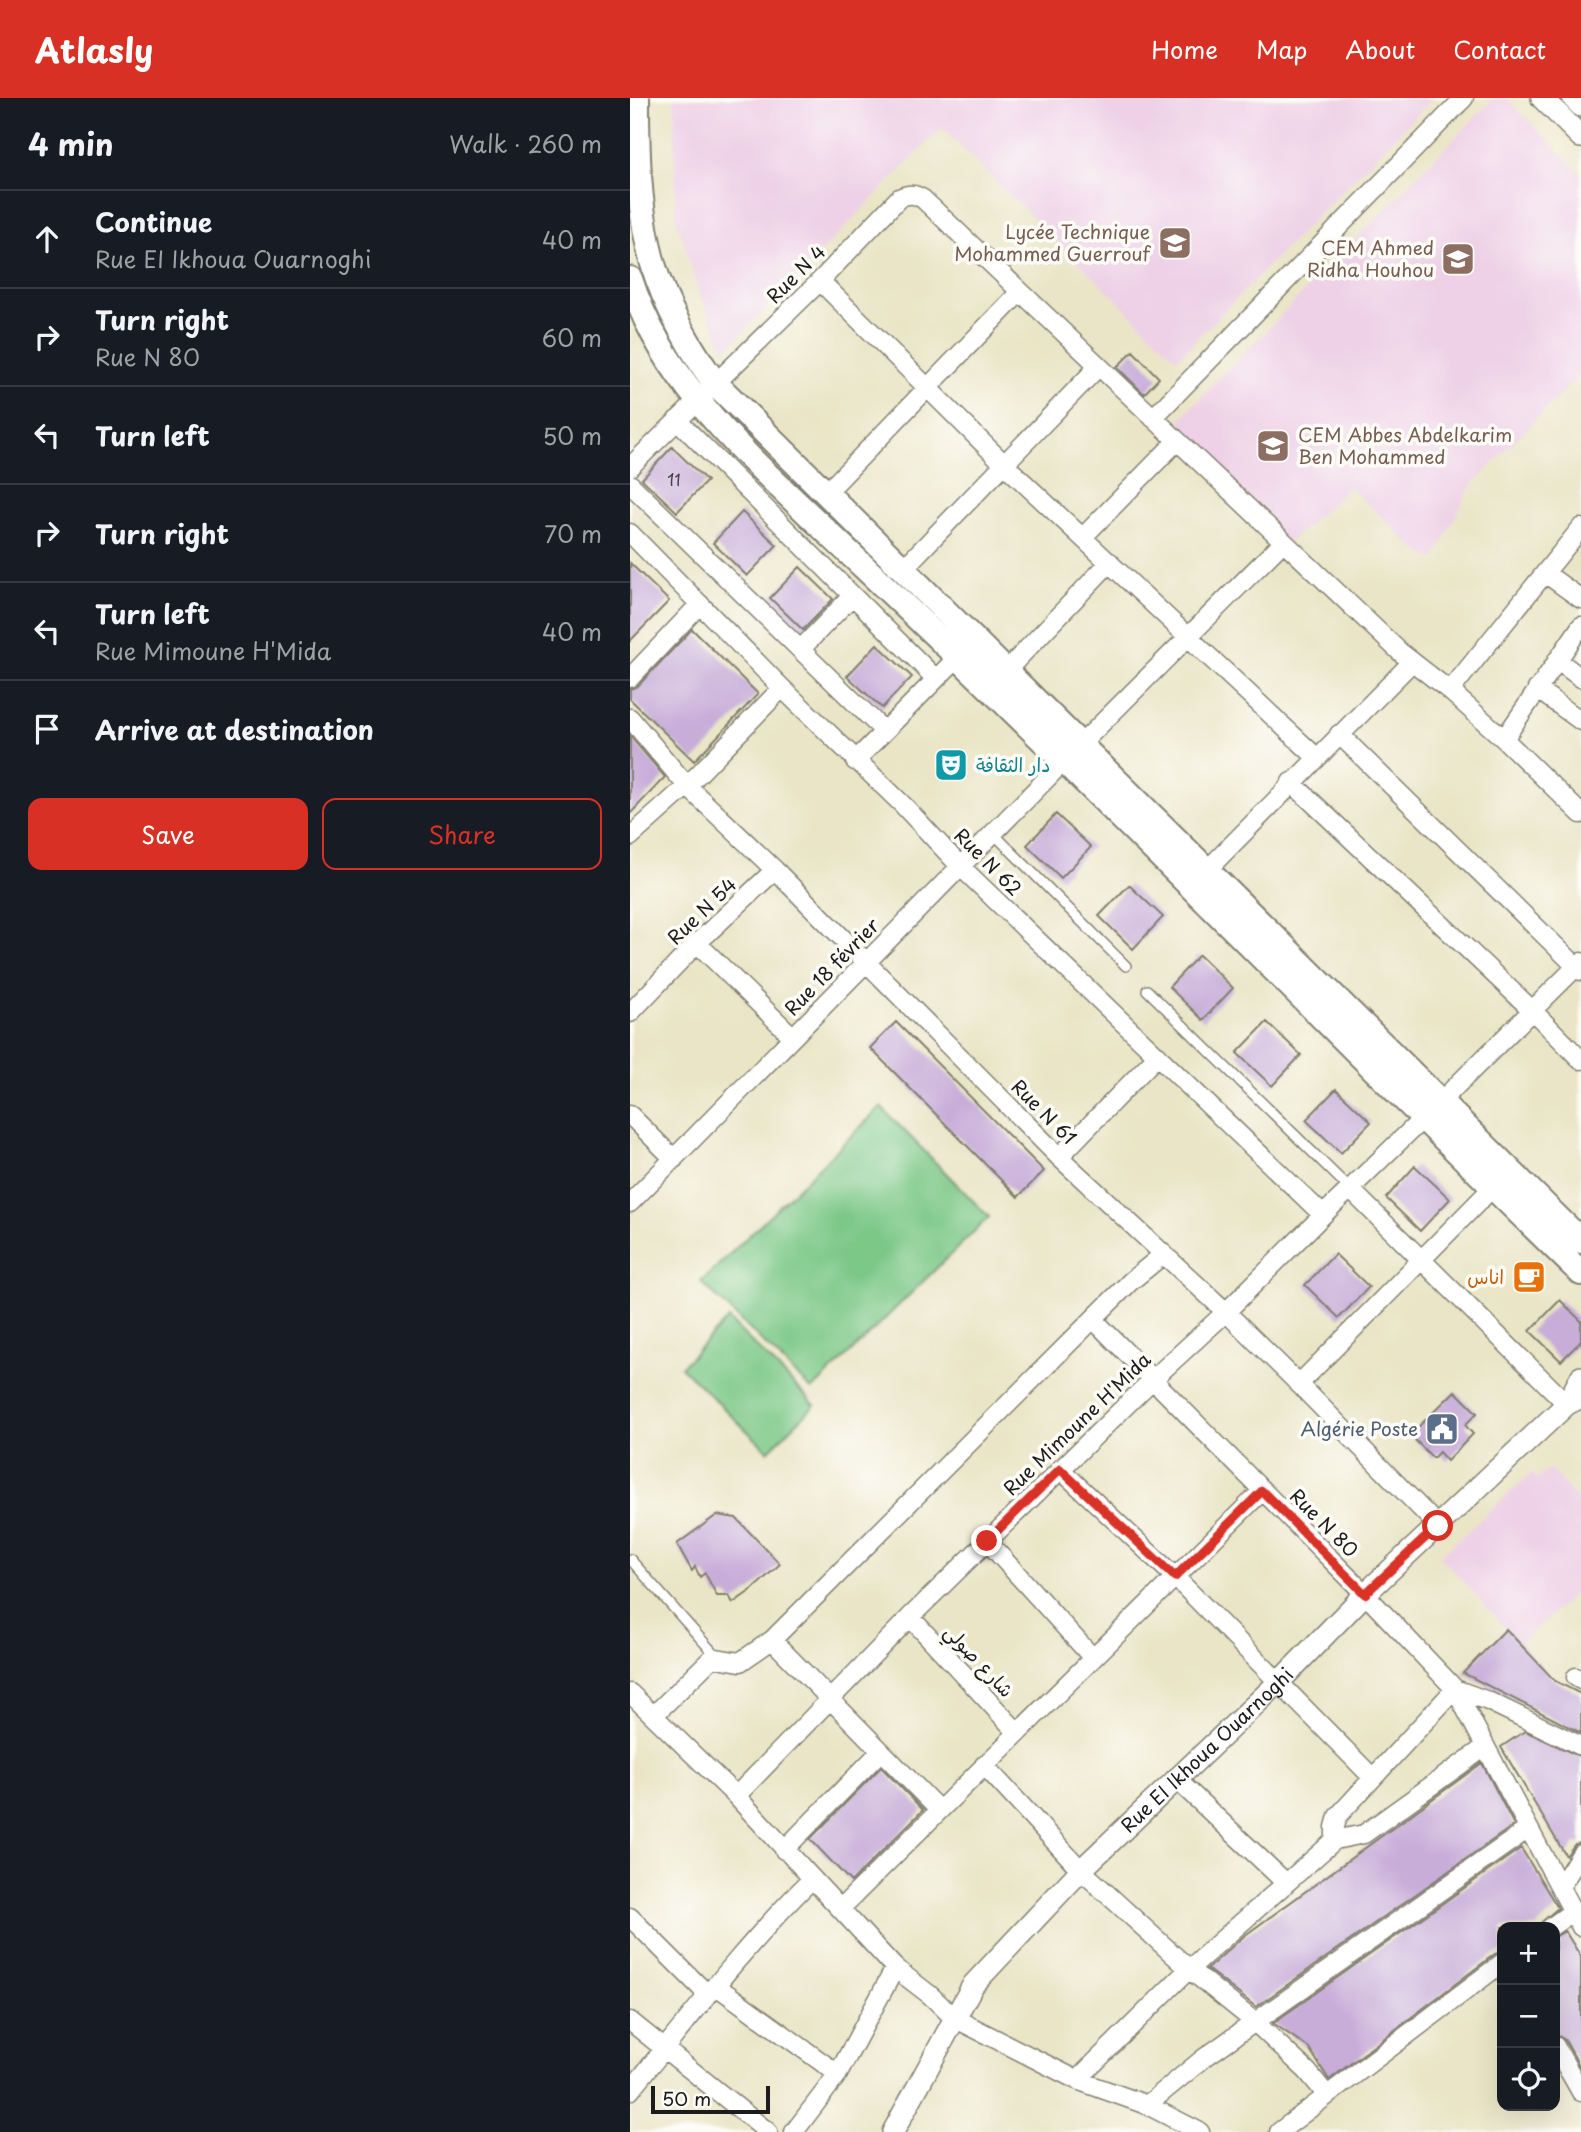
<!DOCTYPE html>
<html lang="en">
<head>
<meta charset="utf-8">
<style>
	body { margin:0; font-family:"Playpen Sans","Playpen Sans Arabic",sans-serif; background:#20242c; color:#f1f3f6 }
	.controls { position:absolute; right:21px; bottom:21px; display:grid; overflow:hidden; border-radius:14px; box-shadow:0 7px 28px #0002 }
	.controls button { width:63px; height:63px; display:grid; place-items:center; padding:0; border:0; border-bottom:2px solid #363941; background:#171b24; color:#f1f3f6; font:35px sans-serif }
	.scale { position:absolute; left:21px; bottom:18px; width:119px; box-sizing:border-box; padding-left:7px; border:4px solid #1c1c1c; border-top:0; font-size:19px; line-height:24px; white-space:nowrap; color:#1c1c1c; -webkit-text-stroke:5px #fdfcf7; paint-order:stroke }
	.stop { position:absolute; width:21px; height:21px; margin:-16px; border:5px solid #d93025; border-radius:50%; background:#fff }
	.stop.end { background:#d93025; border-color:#fff; box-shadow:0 2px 7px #0008 }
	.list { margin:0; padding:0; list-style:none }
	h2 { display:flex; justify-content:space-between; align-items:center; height:91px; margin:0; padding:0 28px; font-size:30px }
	h2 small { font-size:23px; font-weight:400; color:#9ea1a6 }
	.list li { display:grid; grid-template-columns:46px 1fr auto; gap:21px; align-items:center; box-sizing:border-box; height:98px; padding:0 28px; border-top:2px solid #363941 }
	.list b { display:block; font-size:26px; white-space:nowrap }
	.list p { margin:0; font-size:23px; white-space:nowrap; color:#9ea1a6 }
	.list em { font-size:23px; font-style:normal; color:#9ea1a6 }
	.actions { display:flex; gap:14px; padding:21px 28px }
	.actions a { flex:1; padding:16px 0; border:2px solid #d93025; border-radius:14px; text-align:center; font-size:24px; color:#d93025 }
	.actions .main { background:#d93025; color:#fff }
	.icon { flex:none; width:38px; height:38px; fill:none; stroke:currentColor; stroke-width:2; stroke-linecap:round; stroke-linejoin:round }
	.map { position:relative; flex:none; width:951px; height:2034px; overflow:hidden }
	header { display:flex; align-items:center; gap:42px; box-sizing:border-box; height:98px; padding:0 35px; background:#d93025; color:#fff }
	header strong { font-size:33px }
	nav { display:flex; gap:38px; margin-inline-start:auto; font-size:24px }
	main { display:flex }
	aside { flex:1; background:#171b24 }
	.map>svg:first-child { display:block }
</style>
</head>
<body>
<header>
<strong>Atlasly</strong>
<nav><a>Home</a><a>Map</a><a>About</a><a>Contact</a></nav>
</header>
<main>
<aside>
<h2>4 min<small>Walk · 260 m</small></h2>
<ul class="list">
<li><svg class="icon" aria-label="ahead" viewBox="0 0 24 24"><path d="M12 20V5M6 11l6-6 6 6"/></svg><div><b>Continue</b><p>Rue EI Ikhoua Ouarnoghi</p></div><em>40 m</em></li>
<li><svg class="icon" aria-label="right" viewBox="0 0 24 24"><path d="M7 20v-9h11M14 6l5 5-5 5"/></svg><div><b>Turn right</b><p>Rue N 80</p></div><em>60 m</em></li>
<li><svg class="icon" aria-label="left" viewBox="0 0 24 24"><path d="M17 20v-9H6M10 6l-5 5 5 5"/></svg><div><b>Turn left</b></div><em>50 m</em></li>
<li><svg class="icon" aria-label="right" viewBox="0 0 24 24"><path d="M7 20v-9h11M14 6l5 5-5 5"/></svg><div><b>Turn right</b></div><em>70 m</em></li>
<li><svg class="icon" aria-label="left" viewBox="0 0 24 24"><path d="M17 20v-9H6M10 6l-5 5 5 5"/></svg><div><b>Turn left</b><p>Rue Mimoune H'Mida</p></div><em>40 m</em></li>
<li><svg class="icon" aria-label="arrive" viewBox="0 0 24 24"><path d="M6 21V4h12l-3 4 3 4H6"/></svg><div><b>Arrive at destination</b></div></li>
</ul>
<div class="actions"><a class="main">Save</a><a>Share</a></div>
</aside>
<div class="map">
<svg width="951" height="2034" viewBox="0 0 951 2034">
	<rect width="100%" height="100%" fill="#fdfcf7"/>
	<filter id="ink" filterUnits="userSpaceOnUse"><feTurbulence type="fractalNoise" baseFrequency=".0143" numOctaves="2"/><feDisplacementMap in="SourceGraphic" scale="14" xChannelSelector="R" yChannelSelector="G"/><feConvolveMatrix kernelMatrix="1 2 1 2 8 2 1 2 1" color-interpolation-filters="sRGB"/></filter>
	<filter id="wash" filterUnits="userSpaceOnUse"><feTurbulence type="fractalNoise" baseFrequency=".00686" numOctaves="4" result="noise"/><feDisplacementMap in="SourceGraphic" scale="28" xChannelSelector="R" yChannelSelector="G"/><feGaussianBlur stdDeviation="1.57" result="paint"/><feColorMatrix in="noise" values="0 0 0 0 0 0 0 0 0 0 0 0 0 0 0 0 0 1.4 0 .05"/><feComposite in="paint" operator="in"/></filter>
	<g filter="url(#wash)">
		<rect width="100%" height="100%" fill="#eae5c6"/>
		<path fill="#eed0e7" d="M44,0H803L547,261L312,30L95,252L68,192L46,121Z
			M864,0H876L951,76V275L840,389L805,461L786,452L720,389L658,445L541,330Z
			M920,1371L951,1405V1490L889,1545L810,1458L902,1375L907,1380Z"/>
		<path fill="#7bc887" stroke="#4c7252" stroke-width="2" d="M251,1009L359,1119L182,1292L71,1184Z
			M98,1221L185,1307L138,1353L51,1269Z"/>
		<g id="blocks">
			<path fill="#c8add9" d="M503,253L529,280L514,296L487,269Z
				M42,349L77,383L47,414L12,381Z
				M112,414L147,447L117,478L83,445Z
				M0,465L39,503L0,543Z
				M170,469L203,501L173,532L140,500Z
				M62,531L128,596L64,663L0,601V591L8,588Z
				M247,546L282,579L252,610L217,578Z
				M0,638L35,679L0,716Z
				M426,716L461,749L431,780L397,747Z
				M499,787L533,819L503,851L469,818Z
				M569,857L603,890L573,922L539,889Z
				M266,924L414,1073L388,1099L240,950Z
				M637,924L671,957L642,988L607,955Z
				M706,991L741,1024L711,1055L676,1022Z
				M785,1068L820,1101L790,1133L756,1100Z
				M705,1156L739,1189L709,1220L675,1187Z
				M930,1202L951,1223V1243L931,1263L900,1233Z
				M825,1293L847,1315L835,1327L843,1336L817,1363L809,1354L803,1360L780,1337Z
				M87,1417L106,1420L150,1466L123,1491L103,1505L99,1498H87L75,1475L70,1479L65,1469L62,1473L47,1446Z
				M876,1531L925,1583L951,1596V1635L833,1575Z
				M895,1633L951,1659V1745L945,1746L936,1758L871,1649Z
				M852,1665L884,1727L626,1909L577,1871L614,1838Z
				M251,1669L293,1712L221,1784L180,1741Z
				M891,1750L928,1810L906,1829H872V1854L865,1856L699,1982L679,1950L643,1925Z
				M935,1833L951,1859V1971L935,1942L925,1936V1839Z"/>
		</g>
	</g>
	<g filter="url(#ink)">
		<use href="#blocks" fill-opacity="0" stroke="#838071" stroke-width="2"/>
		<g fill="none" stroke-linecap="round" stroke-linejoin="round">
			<defs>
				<path id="service" d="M363,735L496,868
					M517,892L720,1091
					M0,1461L87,1559"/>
				<path id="minor" d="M190,183L375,367L686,659
					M523,320L834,0
					M47,322L306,581
					M0,369L190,183L269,100C278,96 284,95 293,101L770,554L820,593L874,641L951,716
					M0,386L254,633
					M195,396L390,194
					M0,435L152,590L273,707L330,768L693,1117
					M453,439L547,343
					M272,472L468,269
					M915,475L951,501
					M171,551L222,498
					M927,562L951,580
					M375,574L480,464
					M0,580L70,506
					M907,591L951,623
					M820,593L951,430
					M0,620L57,688L145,772L429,1059L596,1214L669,1286L808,1428
					M709,636L951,873
					M874,641L951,528
					M225,663L327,560
					M661,684L902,912L951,962
					M0,739L57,688L152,590
					M577,772L782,564
					M67,845L163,939
					M0,915L67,845L145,772
					M0,1017L44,1061
					M429,1059L528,957
					M720,1091L937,1306
					M0,1105L434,663L653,444
					M464,1222L735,1496L825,1591L858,1603L951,1648
					M669,1286L863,1089
					M430,1371L545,1479L743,1680
					M357,1443L463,1560
					M280,1519L388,1635
					M142,1542L309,1712
					M946,1579L951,1582
					M825,1591L951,1829
					M0,1595L106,1698L265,1870L300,1897L324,1920L447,1982L517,2007L570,2034
					M24,1617L80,1562L87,1560L110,1564L142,1542L501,1183L534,1156
					M354,1667L451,1772L559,1871L626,1925L677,1973L696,1996
					M545,1680L656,1785
					M106,1698L280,1519L523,1281L596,1214L693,1117L810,1004L951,864
					M705,1742V1729L708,1718L825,1591
					M154,1752L251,1653
					M930,1789L951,1756
					M211,1810L632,1393
					M0,1819L77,1896
					M921,1829L942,1814
					M85,1887L208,1976
					M0,1923L138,2034
					M925,1948L951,1994
					M447,1982L559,1871L705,1742L734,1736L855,1649
					M0,1993C59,1921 115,1847 181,1782
					M517,2007L574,1960L898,1731
					M164,2034L208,1976L265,1870
					M649,2034L872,1865"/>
				<g id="tertiary">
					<path d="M912,0L951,39"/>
					<path d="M943,0L951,8"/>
					<path d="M937,1306L951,1279"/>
					<path id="s1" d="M263,2034L343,1887L451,1772L649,1584L735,1496L937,1306L951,1299"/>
				</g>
				<path id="secondary" d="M7,0C7,50 8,101 19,150C29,198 56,244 84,284L951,1143
					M0,181C33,285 117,357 193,430C257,491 321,551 383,613C574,799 760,990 951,1175"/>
			</defs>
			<use href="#service" stroke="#838071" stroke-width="12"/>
			<use href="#minor" stroke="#838071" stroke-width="21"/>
			<use href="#tertiary" stroke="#838071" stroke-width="24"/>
			<use href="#secondary" stroke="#838071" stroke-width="28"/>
			<use href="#service" stroke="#fff" stroke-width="9"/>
			<use href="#minor" stroke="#fff" stroke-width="18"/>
			<use href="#tertiary" stroke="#fff" stroke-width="21"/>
			<use href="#secondary" stroke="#fff" stroke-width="24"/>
		</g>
	</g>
	<g fill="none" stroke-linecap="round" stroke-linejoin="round" filter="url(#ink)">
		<path stroke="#d93025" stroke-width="9" d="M357,1443L430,1371L545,1479L632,1393L735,1496L808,1428"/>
	</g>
	<defs>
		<symbol id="school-square" viewBox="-11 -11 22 22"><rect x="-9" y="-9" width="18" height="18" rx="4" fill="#8d6e63" stroke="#fdfcf7"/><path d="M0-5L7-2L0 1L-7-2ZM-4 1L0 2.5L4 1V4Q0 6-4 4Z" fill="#fff"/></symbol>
		<symbol id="theatre-square" viewBox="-11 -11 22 22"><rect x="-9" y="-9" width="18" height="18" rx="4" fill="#0f9aa8" stroke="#fdfcf7"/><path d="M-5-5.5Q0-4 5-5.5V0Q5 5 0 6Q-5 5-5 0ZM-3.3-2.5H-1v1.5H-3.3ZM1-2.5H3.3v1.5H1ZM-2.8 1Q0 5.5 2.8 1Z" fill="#fff"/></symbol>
		<symbol id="cafe-square" viewBox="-11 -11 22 22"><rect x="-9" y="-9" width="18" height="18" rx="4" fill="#e8710a" stroke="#fdfcf7"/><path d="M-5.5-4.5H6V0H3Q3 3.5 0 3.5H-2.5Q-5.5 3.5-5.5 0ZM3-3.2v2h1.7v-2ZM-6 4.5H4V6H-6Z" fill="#fff"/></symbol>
		<symbol id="civic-square" viewBox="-11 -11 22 22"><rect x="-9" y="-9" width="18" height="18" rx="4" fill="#5c6f8a" stroke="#fdfcf7"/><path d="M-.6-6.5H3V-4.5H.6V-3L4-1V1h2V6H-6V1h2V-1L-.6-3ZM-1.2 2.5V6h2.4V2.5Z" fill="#fff"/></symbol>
	</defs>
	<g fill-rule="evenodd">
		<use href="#school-square" x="526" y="126" width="38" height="38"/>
		<use href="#school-square" x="809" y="142" width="38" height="38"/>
		<use href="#school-square" x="624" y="329" width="38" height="38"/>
		<use href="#theatre-square" x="302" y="648" width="38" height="38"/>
		<use href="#cafe-square" x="880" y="1160" width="38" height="38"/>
		<use href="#civic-square" x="793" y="1312" width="38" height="38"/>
	</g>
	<g text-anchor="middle" stroke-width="7" stroke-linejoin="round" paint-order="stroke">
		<g font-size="16" fill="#47404b">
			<text x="44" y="388">11</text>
		</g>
		<g font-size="19" fill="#785e54" stroke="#fdfcf7" text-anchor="end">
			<text x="520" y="141">Lycée Technique<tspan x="520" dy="22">Mohammed Guerrouf</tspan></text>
			<text x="804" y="157">CEM Ahmed<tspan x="804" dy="22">Ridha Houhou</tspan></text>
			<text x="668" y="344" text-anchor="start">CEM Abbes Abdelkarim<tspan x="668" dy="22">Ben Mohammed</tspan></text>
		</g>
		<g font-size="19" fill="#1c1c1c" stroke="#fdfcf7">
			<text transform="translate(166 176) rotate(-45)" y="7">Rue N 4</text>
			<text transform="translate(358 764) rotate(45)" y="7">Rue N 62</text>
			<text transform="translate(72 813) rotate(-44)" y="7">Rue N 54</text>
			<text transform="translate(202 869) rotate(-46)" y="7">Rue 18 février</text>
			<text transform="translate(414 1014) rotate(45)" y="7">Rue N 61</text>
			<text transform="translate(447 1326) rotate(-44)" y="7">Rue Mimoune H'Mida</text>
			<text transform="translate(694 1425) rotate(45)" y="7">Rue N 80</text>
			<text transform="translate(349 1563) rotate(47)" y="7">شارع صولي</text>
			<text dy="7" stroke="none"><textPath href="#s1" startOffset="499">Rue EI Ikhoua Ouarnoghi</textPath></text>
		</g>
		<g font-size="19" fill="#0d838f" stroke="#fdfcf7" text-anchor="start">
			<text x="346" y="674">دار الثقافة</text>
		</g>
		<g font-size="19" fill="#c56008" stroke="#fdfcf7" text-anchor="end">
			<text x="874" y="1186">اناس</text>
		</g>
		<g font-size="19" fill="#4e5e75" stroke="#fdfcf7" text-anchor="end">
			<text x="788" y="1338">Algérie Poste</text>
		</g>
	</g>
</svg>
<div class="controls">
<button>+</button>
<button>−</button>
<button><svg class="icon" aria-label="locate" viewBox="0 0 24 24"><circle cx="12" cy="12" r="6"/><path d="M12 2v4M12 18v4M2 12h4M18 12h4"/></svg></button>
</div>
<div class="scale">50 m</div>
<div class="stop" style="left:808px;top:1428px"></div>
<div class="stop end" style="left:357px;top:1443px"></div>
</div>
</main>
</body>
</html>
